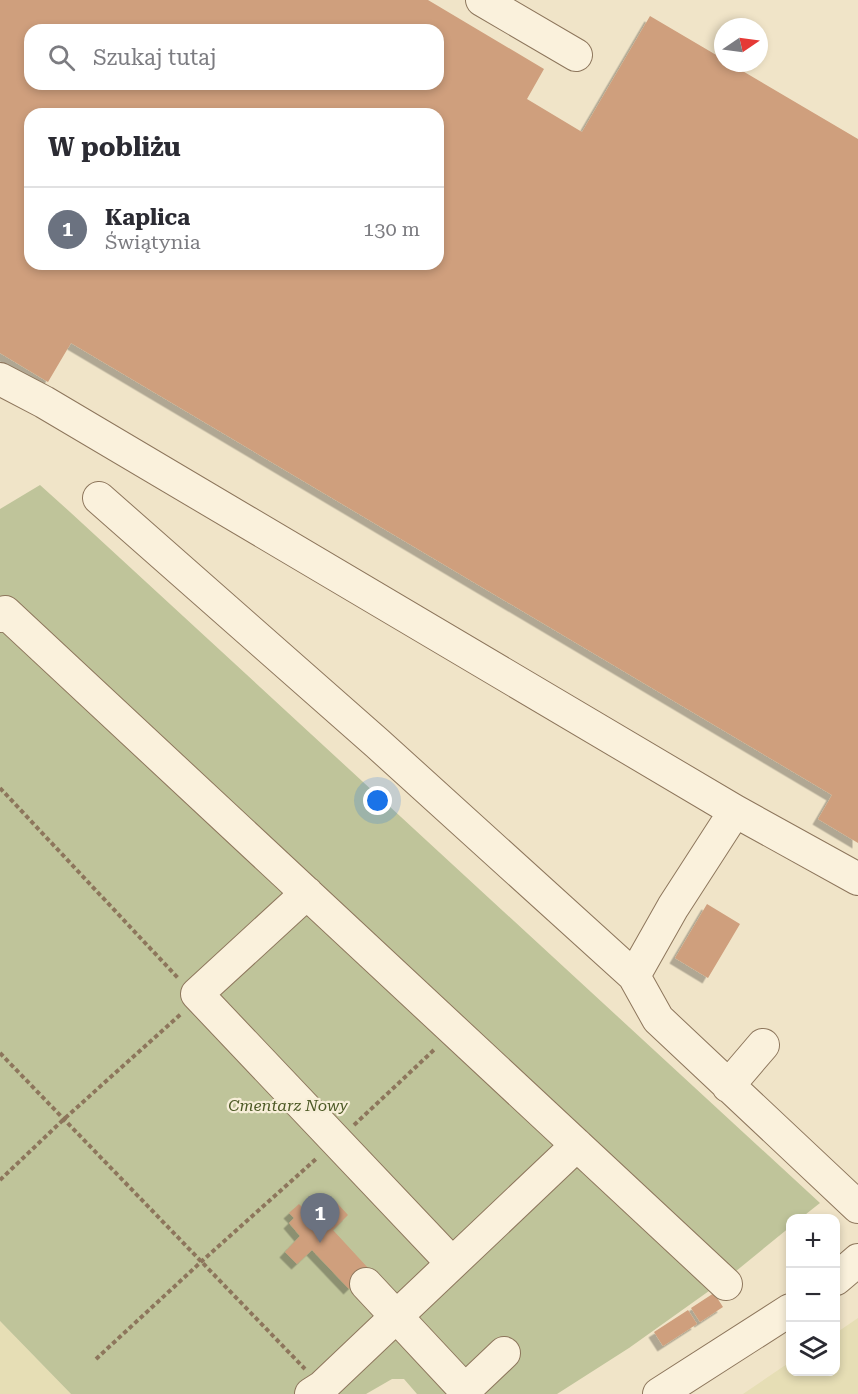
<!DOCTYPE html>
<html lang="pl">
<head>
<meta charset="utf-8">
<style>
	body { margin:0; font-family:"Roboto Serif",serif; background:#f2f2f3; color:#2b2b33 }
	.controls { position:absolute; right:18px; bottom:18px; display:grid; overflow:hidden; border-radius:12px; box-shadow:0 3px 9px #0003 }
	.controls button { width:54px; height:54px; display:grid; place-items:center; padding:0; border:0; border-bottom:2px solid #e1e1e2; background:#fff; color:#2b2b33; font:30px sans-serif }
	.compass { position:absolute; left:714px; top:18px; width:54px; height:54px; border-radius:50%; background:#fff; box-shadow:0 3px 9px #0003; rotate:77deg }
	.you { position:absolute; left:378px; top:801px; width:21px; height:21px; margin:-15px; border:4px solid #fff; border-radius:50%; background:#1a73e8; box-shadow:0 0 0 9px #1a73e833 }
	.badge { display:grid; place-items:center; width:39px; height:39px; border-radius:50%; background:#9e2a2b; color:#fff; font-size:20px; font-weight:700 }
	.pin { position:absolute; translate:-50% -50px; filter:drop-shadow(0 2px 3px #0008) }
	.pin::after { content:''; position:absolute; top:32px; width:21px; height:18px; background:inherit; clip-path:polygon(0 0,100% 0,50% 100%) }
	.list { margin:0; padding:0; list-style:none }
	h2 { display:flex; justify-content:space-between; align-items:center; height:78px; margin:0; padding:0 24px; font-size:26px }
	h2 small { font-size:20px; font-weight:400; color:#7c7c81 }
	.list li { display:grid; grid-template-columns:39px 1fr auto; gap:18px; align-items:center; box-sizing:border-box; height:84px; padding:0 24px; border-top:2px solid #e1e1e2 }
	.list b { display:block; font-size:22px; white-space:nowrap }
	.list p { margin:0; font-size:20px; white-space:nowrap; color:#7c7c81 }
	.list em { font-size:20px; font-style:normal; color:#7c7c81 }
	.icon { flex:none; width:33px; height:33px; fill:none; stroke:currentColor; stroke-width:2; stroke-linecap:round; stroke-linejoin:round }
	.map { position:relative; flex:none; width:858px; height:1394px; overflow:hidden }
	.search { position:absolute; background:#fff; box-shadow:0 3px 9px #0003; left:24px; top:24px; width:420px; height:66px; display:flex; align-items:center; gap:15px; box-sizing:border-box; padding:0 21px; border-radius:18px; color:#7c7c81; font-size:22px }
	.panel { position:absolute; background:#fff; box-shadow:0 3px 9px #0003; left:24px; top:108px; width:420px; height:162px; border-radius:18px }
	.map>svg:first-child { display:block }
</style>
</head>
<body>
<div class="map">
<svg width="858" height="1394" viewBox="0 0 858 1394">
	<defs>
		<filter id="shadow"><feDropShadow dx="-5.5" dy="5.5" stdDeviation="0" flood-color="#0004"/></filter>
	</defs>
	<rect width="100%" height="100%" fill="#f0e4c8"/>
	<path fill="#e6deb5" d="M858,1318V1394H743L790,1362V1372H836V1333Z
		M0,1321L71,1394H0Z"/>
	<path fill="#bfc49a" d="M40,485L70,512L820,1203L801,1218H790V1227L730,1276L629,1348L557,1394H417L404,1379H392L366,1394H71L0,1321V509Z"/>
	<path fill="#cf9f7d" fill-rule="evenodd" filter="url(#shadow)" d="M0,0H428L544,69L527,99L582,132L650,16L723,59V63H729L858,139V843L818,819L832,795L71,343L48,382L0,353ZM30,30H438V84H30ZM30,114H438V264H30Z
		M707,904L740,924L708,978L675,958Z
		M337,1203L348,1215L333,1230L369,1269L349,1289L312,1250L297,1264L285,1252L300,1236L289,1223L294,1218L289,1213L299,1204L304,1209L309,1204L321,1217Z
		M714,1293L723,1307L700,1322L691,1308Z
		M688,1310L697,1324L663,1346L654,1332Z"/>
	<g fill="none" stroke-linecap="round" stroke-linejoin="round">
		<defs>
			<path id="minor" d="M482,0L576,55
				M0,379L44,402L735,811L858,879
				M99,498L377,743L634,976L658,1019L858,1207
				M0,616L5,612L726,1284
				M307,893L197,994L452,1263
				M634,976L673,907L735,811
				M728,1086L763,1045
				M836,1279L858,1260
				M366,1284L465,1390
				M311,1394L322,1387L577,1145
				M468,1394L465,1390L504,1353
				M659,1394L790,1310"/>
		</defs>
		<use href="#minor" stroke="#8d765c" stroke-width="34"/>
		<path stroke="#8d765c" stroke-width="4" stroke-dasharray="4.5 3" stroke-linecap="butt" d="M0,788L178,978
			M0,1053L305,1369
			M354,1125L436,1048
			M0,1180L64,1119L182,1013
			M96,1359L202,1261L317,1158"/>
		<use href="#minor" stroke="#faf1dc" stroke-width="32"/>
	</g>
	<g text-anchor="middle" stroke-width="4.5" stroke-linejoin="round" paint-order="stroke">
		<g font-size="16" font-style="italic" fill="#4d5a26" stroke="#f7eed8">
			<text x="288" y="1111">Cmentarz Nowy</text>
		</g>
	</g>
</svg>
<div class="controls">
<button>+</button>
<button>−</button>
<button><svg class="icon" aria-label="layers" viewBox="0 0 24 24"><path d="M12 4l9 5-9 5-9-5zM3 14l9 5 9-5"/></svg></button>
</div>
<svg class="compass" viewBox="-18 -18 36 36"><path d="M0-13l5 13h-10z" fill="#e53935"/><path d="M0 13l5-13h-10z" fill="#7c7c81"/></svg>
<div class="you"></div>
<div class="pin badge" style="left:320px;top:1243px;background:#6b7280">1</div>
<div class="search"><svg class="icon" aria-label="search" viewBox="0 0 24 24"><circle cx="10" cy="10" r="6"/><path d="M15 15l6 6"/></svg>Szukaj tutaj</div>
<section class="panel">
<h2>W pobliżu<small></small></h2>
<ul class="list">
<li><span class="badge" style="background:#6b7280">1</span><div><b>Kaplica</b><p>Świątynia</p></div><em>130 m</em></li>
</ul>
</section>
</div>
</body>
</html>
